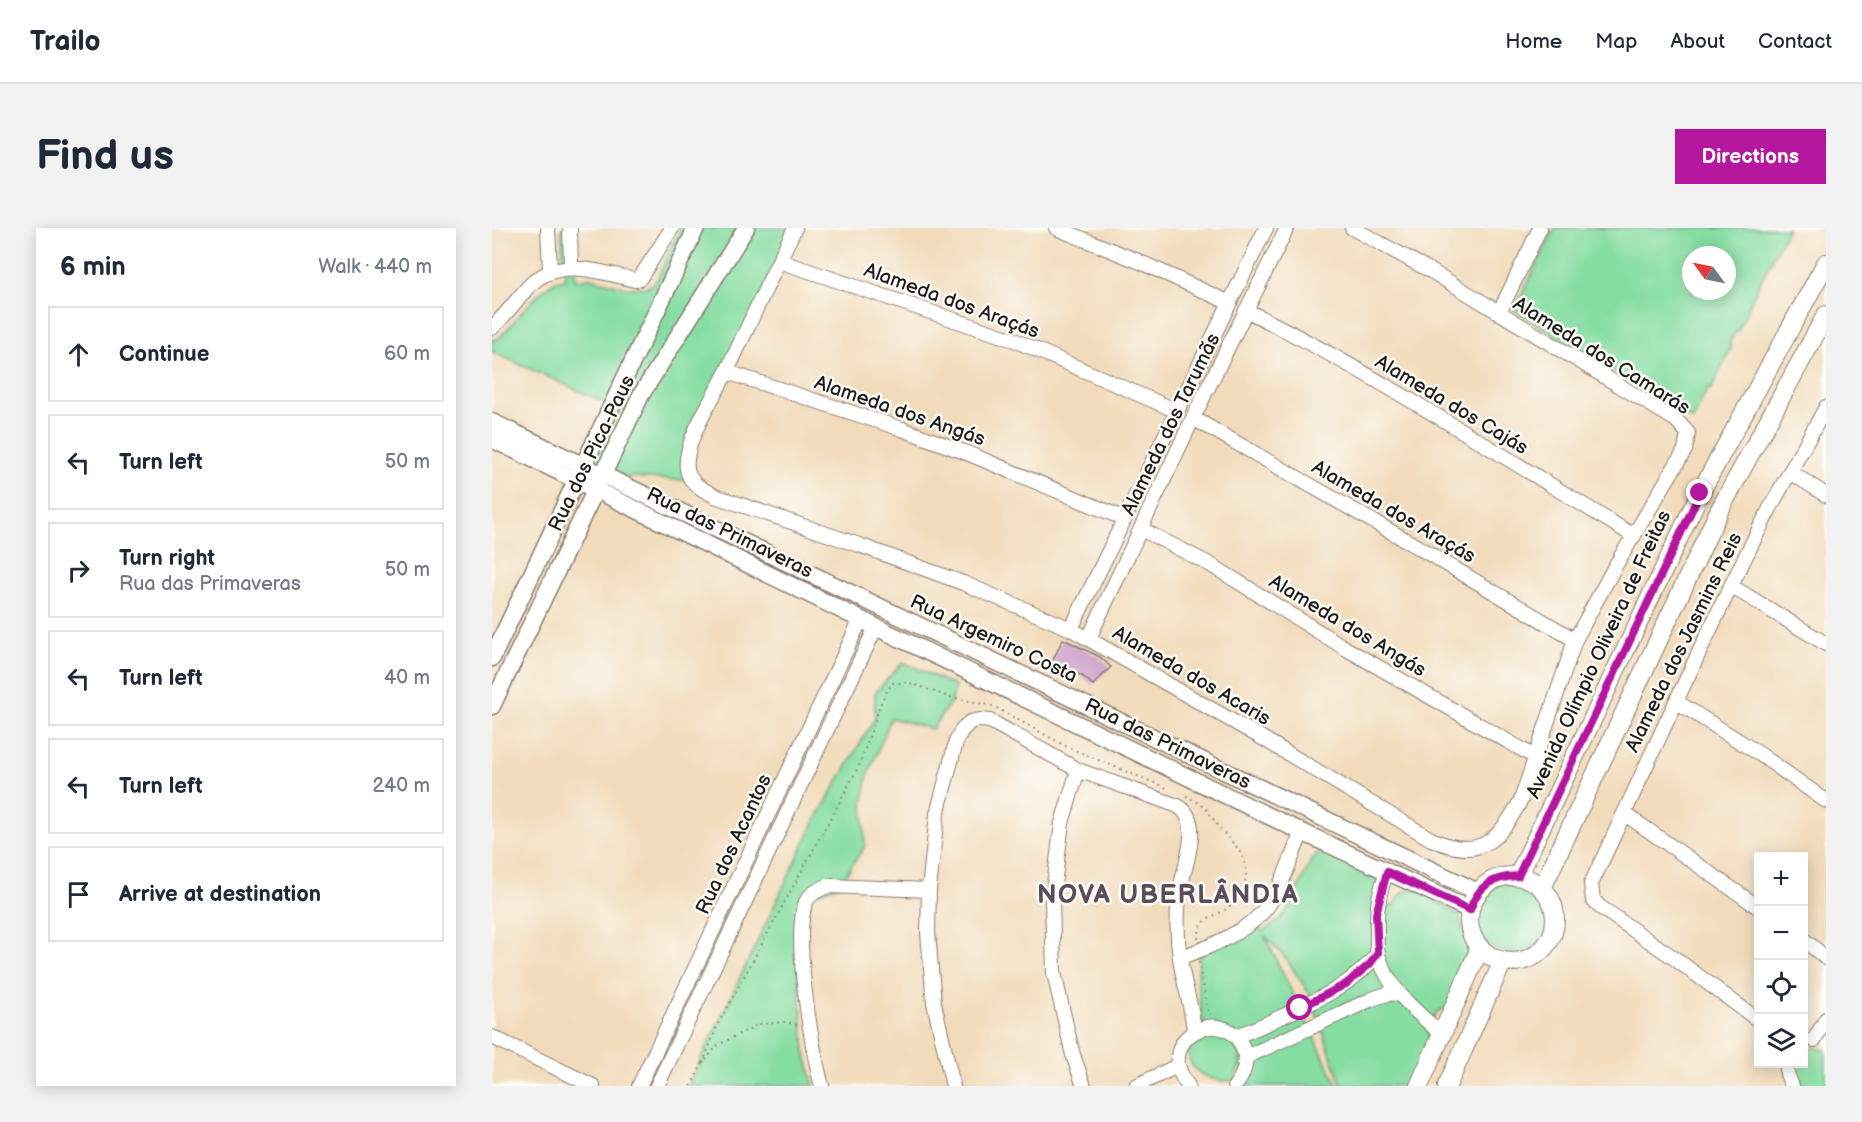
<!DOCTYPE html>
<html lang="en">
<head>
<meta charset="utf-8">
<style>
	body { margin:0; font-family:"Balsamiq Sans",sans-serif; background:#f2f2f3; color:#1f2937 }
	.controls { position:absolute; right:18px; bottom:18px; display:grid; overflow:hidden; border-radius:0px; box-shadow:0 3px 15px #0003 }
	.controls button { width:54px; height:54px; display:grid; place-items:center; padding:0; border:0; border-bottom:2px solid #e0e1e3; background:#fff; color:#1f2937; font:30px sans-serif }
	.compass { position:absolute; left:1190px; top:18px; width:54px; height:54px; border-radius:50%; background:#fff; box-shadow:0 3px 15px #0003; rotate:303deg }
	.stop { position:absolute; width:18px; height:18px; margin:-14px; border:4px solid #b5179e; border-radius:50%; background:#fff }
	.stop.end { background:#b5179e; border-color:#fff; box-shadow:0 2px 6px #0008 }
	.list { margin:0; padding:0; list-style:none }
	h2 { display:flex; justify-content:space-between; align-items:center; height:78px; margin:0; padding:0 24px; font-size:26px }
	h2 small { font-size:20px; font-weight:400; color:#747a83 }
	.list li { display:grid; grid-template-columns:39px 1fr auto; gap:18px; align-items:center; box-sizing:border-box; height:96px; margin:0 12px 12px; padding:0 12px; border:2px solid #e0e1e3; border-radius:0px }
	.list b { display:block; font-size:22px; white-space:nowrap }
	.list p { margin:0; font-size:20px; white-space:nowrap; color:#747a83 }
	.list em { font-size:20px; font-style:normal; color:#747a83 }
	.icon { flex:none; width:33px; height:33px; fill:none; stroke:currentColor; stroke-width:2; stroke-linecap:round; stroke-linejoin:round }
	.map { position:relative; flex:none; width:1334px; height:858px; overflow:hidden; border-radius:0px }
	header { display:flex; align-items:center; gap:36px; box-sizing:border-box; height:84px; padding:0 30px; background:#fff; border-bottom:2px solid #e0e1e3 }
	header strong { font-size:28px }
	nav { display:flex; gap:33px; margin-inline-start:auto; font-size:21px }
	.intro { display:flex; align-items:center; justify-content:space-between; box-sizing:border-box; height:144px; padding:0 36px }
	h1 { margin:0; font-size:42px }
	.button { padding:15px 27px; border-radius:0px; background:#b5179e; color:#fff; font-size:21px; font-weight:700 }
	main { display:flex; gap:36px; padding:0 36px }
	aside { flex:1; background:#fff; border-radius:0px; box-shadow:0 3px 15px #0003 }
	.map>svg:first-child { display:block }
</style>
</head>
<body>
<header>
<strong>Trailo</strong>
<nav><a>Home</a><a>Map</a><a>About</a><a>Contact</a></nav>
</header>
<div class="intro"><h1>Find us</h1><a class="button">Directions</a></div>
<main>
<aside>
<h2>6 min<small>Walk · 440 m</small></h2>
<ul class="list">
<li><svg class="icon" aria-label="ahead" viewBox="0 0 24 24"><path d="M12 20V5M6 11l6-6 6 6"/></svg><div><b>Continue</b></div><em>60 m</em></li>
<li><svg class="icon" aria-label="left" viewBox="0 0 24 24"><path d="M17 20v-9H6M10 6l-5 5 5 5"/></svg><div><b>Turn left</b></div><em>50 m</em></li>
<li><svg class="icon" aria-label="right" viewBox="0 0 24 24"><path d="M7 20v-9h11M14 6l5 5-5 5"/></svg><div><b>Turn right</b><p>Rua das Primaveras</p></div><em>50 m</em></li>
<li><svg class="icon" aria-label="left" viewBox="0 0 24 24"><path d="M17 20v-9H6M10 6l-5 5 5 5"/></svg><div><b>Turn left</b></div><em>40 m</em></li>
<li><svg class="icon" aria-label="left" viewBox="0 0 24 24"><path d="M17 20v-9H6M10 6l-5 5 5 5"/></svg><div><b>Turn left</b></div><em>240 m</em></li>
<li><svg class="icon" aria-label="arrive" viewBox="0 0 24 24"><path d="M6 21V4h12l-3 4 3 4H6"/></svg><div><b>Arrive at destination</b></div></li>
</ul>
</aside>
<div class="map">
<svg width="1334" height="858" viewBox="0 0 1334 858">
	<rect width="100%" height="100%" fill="#fdfcf7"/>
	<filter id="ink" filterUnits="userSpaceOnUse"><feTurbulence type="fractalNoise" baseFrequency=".0167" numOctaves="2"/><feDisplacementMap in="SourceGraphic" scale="12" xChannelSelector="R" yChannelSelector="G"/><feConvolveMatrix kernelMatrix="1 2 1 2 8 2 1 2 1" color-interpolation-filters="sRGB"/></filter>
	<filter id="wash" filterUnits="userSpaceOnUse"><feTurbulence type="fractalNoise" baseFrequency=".008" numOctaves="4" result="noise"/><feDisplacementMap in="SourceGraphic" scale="24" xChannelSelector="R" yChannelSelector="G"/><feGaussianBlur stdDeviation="1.35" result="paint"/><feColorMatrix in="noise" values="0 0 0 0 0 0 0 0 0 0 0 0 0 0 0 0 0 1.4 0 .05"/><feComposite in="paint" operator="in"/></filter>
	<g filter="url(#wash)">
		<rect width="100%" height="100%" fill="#f2dbbb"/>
		<path fill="#85dda2" stroke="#507c5f" stroke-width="1.5" fill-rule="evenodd" d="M69,0H82L83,52L99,50L136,60L156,59L165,52L188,0H201L116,176L0,124V111L5,112C21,97 52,51 73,51Z
			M204,0H303L203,204L200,253L109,247L91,238Z
			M1063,0H1296L1264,62L1246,103H1244L1237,116L1240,118L1219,162L1216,160L1201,192L1022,82ZM1199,27H1235V63H1199Z
			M411,434L463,458L460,472L440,501L399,490L375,550L371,577L373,618L347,657L319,667L306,742L313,823L322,858H196L324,591L383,490V465Z
			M836,621L884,644L886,655L882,685L904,676C907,666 913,661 924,660L967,687L977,721L962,774L953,781L947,782L934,799C944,820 930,838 922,858H850L817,765L792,728L772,707L846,858H743L750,850L744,808L712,799L705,753L708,723L763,693L770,704L787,692L796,681L820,631L824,626Z
			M985 690a36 36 0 1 1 72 0a36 36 0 1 1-72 0Z
			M720,806L736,809L750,829L742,852C704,858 674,820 720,806Z
			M1324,819L1334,822V858H1307L1301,845L1302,836H1312V823Z"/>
		<g id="blocks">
			<path fill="#d0a7cf" d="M571,411L608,429L619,439L601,457L590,448L560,434Z"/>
		</g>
	</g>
	<g filter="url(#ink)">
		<use href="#blocks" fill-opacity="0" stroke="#877c6c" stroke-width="1.5"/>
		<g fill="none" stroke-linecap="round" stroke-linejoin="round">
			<defs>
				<path id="minor" d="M56,0L58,42
					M78,0L79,40
					M303,0C280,46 258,94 236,141C224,167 191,212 195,241C197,256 212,262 223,268L367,317L471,355L579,401L770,510L939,611C987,633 1006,614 1029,572L1083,412L1122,340L1193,222L1196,205L1184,192L939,43L860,0
					M564,0L646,33L738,75
					M287,33L522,112L685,183
					M754,82C888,149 1015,231 1142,308
					M1007,85L1048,0
					M0,100C14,87 25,71 37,58C66,28 108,44 143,52L148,50L180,0
					M235,144L410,201L475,225L633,291
					M701,190L924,318L1083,412
					M1298,244L1334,267
					M649,301L719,337L853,420L1043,529
					M1239,358L1334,416
					M579,401L774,0
					M597,410L701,190L795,0
					M1185,474L1266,525L1334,573
					M586,542L570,595L560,672L562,745L581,827L592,858
					M1133,586L1266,679
					M895,644C887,663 884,683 885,703C885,711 884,719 886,726C895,760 925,785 950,806
					M1312,712L1334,730
					M688,729C715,721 758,702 775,679C791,657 799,629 810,604
					M1266,792L1182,730L1108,679L1101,672L1099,656C1157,534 1211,410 1273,290C1292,253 1314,216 1334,179
					M744,808C760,803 775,795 791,788C825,772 863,756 886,725
					M0,809L101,858
					M1322,812L1334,791
					M754,829L880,771L895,766L907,765
					M1295,836V846L1300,858
					M147,858L369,391
					M165,858L384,399
					M330,858C320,823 300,706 314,674C318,665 327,661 336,658L437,662
					M461,858L442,775L436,705L437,662L445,586L464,514L470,502L478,494L488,492L498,493L586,542L686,578C714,594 689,643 687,669C685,688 685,711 688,730C691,754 700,778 702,803
					M644,858L685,838
					M696,858C658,807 738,773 752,824C756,837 751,848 743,858"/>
				<path id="tertiary" d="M0,194C330,348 656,510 986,664
					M0,211L384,399L810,604L978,682
					M0,430L204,0
					M0,478L149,167L254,0"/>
				<path id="secondary" d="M1026,648L1208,265L1334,35
					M977 691a43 43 0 1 1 86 0a43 43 0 1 1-86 0Z
					M1050,660L1227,283L1334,87
					M927,858L988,720
					M955,858L1011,733"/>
			</defs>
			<use href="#minor" stroke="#877c6c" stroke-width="16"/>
			<use href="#tertiary" stroke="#877c6c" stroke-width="19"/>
			<use href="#secondary" stroke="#877c6c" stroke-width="20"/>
			<path stroke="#877c6c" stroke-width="2" stroke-dasharray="1.5 4.5" stroke-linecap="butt" d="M694,568C699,571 705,574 710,577C718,584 723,595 730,603C736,610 743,616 748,624C760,642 753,664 738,678C723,692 709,684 706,711
				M707,734L716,784L719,786
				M211,835L225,798L367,538L390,472L400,455H418L454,468L501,478L577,520L675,560
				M199,858L211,835L226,817L267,796L294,794L305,797"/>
			<use href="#minor" stroke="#fff" stroke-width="14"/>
			<use href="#tertiary" stroke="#fff" stroke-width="16"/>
			<use href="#secondary" stroke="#fff" stroke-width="18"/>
		</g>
	</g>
	<g fill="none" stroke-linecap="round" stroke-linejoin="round" filter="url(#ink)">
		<path stroke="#b5179e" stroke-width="8" d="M808,780L854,756L878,736L886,725L884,686L895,644L978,682C986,657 1001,649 1026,648L1208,265"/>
	</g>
	<g text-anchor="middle" stroke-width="5" stroke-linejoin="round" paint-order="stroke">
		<g font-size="20" fill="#1c1c1c" stroke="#fdfcf7">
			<text transform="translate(460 72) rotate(20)" y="7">Alameda dos Araçás</text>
			<text transform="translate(1110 127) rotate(32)" y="7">Alameda dos Camarás</text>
			<text transform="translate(960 176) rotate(31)" y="7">Alameda dos Cajás</text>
			<text transform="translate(408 182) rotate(19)" y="7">Alameda dos Angás</text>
			<text transform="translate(678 196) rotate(-64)" y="7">Alameda dos Tarumãs</text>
			<text transform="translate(99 225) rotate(-64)" y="7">Rua dos Pica-Paus</text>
			<text transform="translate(902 283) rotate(30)" y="7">Alameda dos Araçás</text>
			<text transform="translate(238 304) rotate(26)" y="7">Rua das Primaveras</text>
			<text transform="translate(856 397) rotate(31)" y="7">Alameda dos Angás</text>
			<text transform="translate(502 410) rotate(25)" y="7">Rua Argemiro Costa</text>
			<text transform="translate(1191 414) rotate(-64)" y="7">Alameda dos Jasmins Reis</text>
			<text transform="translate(1106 426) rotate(-65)" y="7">Avenida Olímpio Oliveira de Freitas</text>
			<text transform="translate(700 447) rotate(30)" y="7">Alameda dos Acaris</text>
			<text transform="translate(676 515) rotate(26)" y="7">Rua das Primaveras</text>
			<text transform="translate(241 616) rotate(-65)" y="7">Rua dos Acantos</text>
		</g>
		<g font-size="26" font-weight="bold" letter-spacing="1.5" fill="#5b4d5b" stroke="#fdfcf7">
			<text x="676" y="675">NOVA UBERLÂNDIA</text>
		</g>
	</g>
</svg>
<div class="controls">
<button>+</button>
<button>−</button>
<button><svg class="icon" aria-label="locate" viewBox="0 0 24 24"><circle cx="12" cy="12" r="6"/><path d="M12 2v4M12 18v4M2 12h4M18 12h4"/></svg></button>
<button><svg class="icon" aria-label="layers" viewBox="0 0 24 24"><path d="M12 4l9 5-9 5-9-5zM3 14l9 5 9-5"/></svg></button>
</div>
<svg class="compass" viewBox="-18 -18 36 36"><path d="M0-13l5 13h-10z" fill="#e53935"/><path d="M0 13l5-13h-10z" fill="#747a83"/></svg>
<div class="stop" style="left:808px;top:780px"></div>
<div class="stop end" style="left:1208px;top:265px"></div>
</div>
</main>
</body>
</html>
